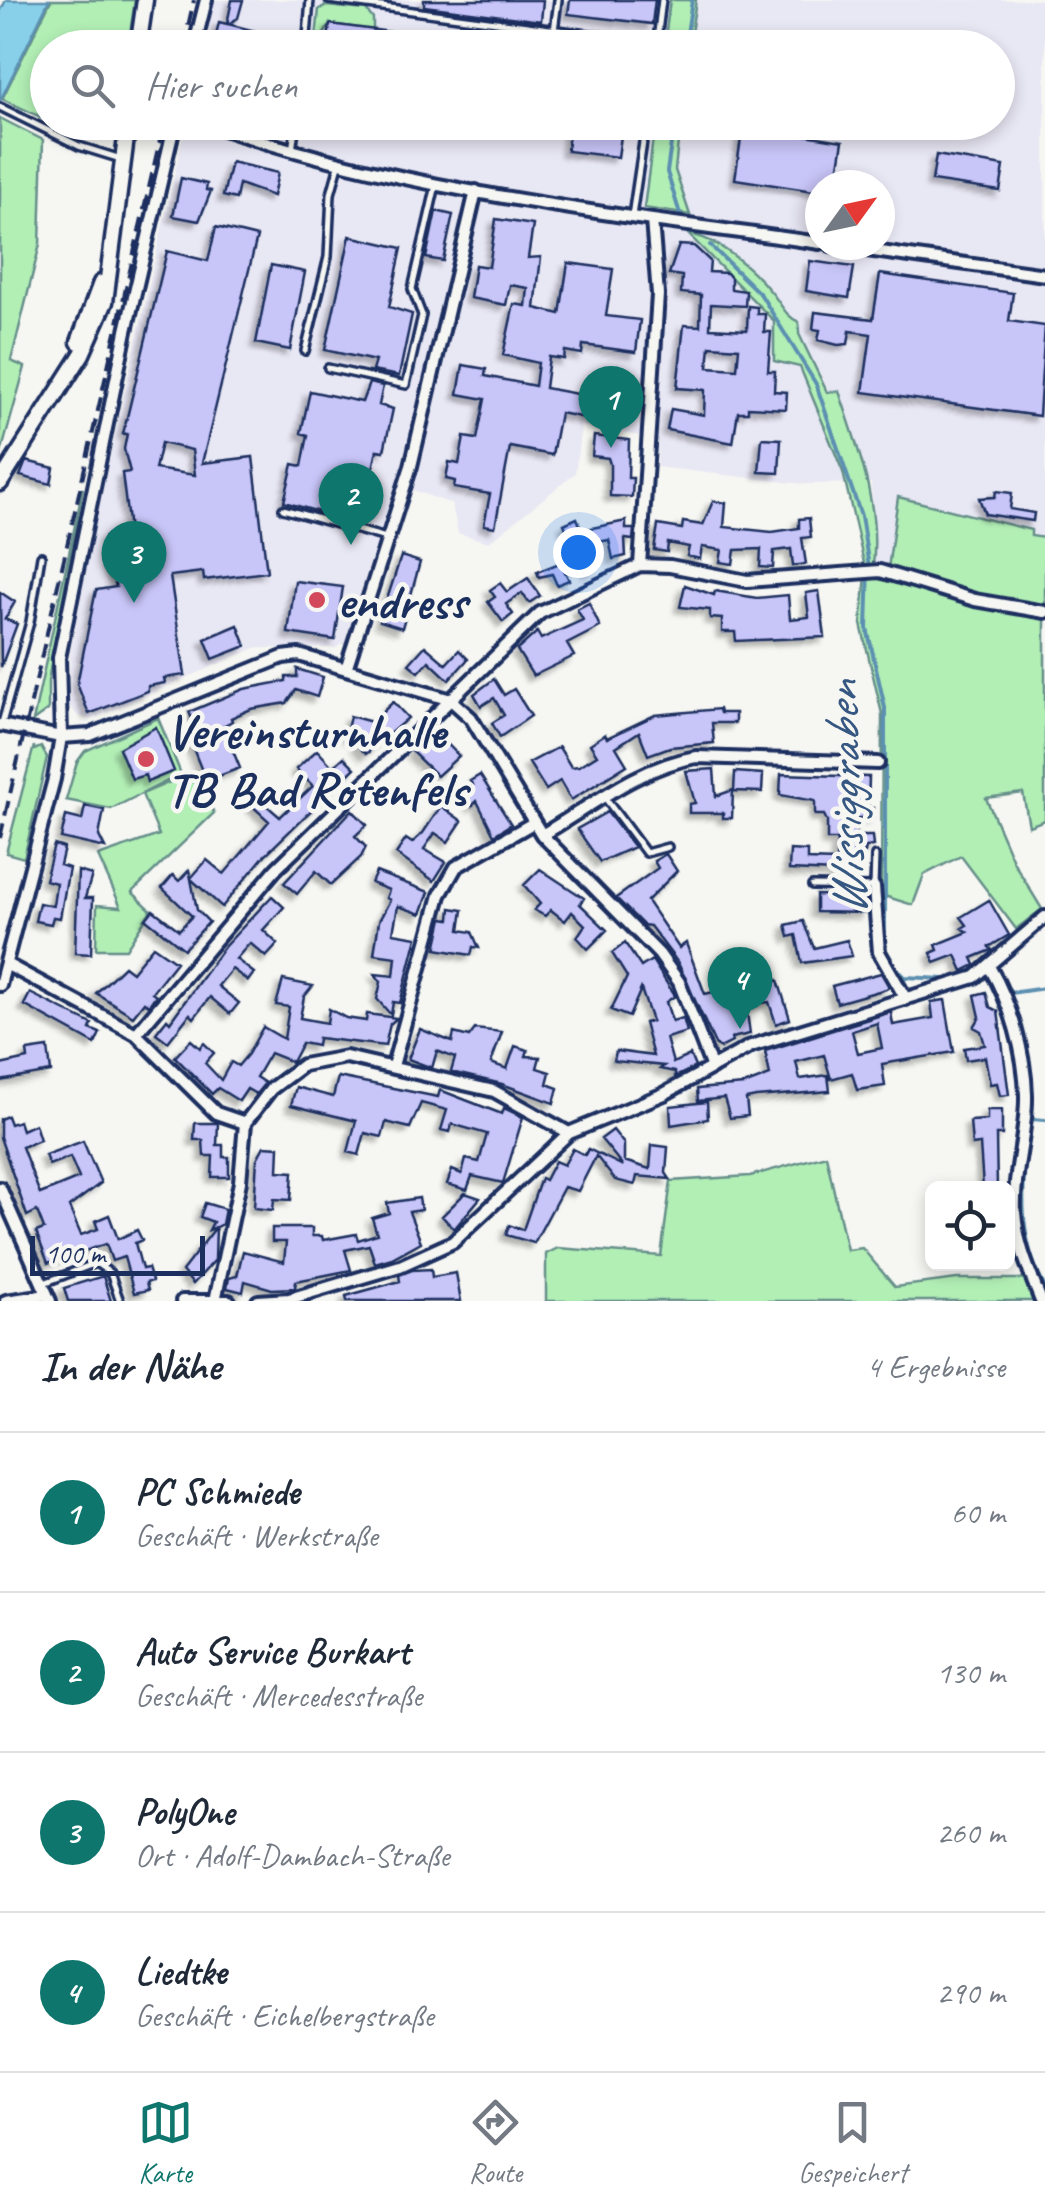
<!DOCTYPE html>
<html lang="de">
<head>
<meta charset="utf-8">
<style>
	body { margin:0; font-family:Caveat,sans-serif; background:#f6f6f7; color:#1f2937 }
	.controls { position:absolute; right:30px; bottom:30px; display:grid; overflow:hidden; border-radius:15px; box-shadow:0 5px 15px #0003 }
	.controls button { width:90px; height:90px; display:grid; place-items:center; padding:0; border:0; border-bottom:2px solid #e0e1e3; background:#fff; color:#1f2937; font:50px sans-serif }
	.compass { position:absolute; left:805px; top:170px; width:90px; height:90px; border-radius:50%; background:#fff; box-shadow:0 5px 15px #0003; rotate:57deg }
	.scale { position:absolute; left:30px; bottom:25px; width:175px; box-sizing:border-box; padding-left:10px; border:5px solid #1b2f5e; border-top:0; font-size:28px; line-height:35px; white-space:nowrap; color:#1b2f5e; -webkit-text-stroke:8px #f6f6f2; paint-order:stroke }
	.you { position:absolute; left:578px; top:552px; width:35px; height:35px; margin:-25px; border:8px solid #fff; border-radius:50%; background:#1a73e8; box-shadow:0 0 0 15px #1a73e833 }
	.badge { display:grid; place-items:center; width:65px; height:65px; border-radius:50%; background:#0f766e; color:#fff; font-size:32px; font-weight:700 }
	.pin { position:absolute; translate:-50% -82px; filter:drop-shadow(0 2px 5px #0008) }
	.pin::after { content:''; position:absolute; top:52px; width:35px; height:30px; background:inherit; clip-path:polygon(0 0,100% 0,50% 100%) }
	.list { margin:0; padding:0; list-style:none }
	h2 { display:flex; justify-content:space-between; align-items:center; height:130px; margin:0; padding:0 40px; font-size:42px }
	h2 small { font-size:32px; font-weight:400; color:#747a83 }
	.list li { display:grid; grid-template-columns:65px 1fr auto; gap:30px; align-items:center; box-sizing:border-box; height:160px; padding:0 40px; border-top:2px solid #e0e1e3 }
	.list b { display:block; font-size:38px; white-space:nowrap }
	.list p { margin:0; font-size:32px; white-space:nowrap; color:#747a83 }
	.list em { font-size:32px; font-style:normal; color:#747a83 }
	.icon { flex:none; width:55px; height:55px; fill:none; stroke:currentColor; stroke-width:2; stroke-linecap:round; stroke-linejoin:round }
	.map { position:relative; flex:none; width:1045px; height:1301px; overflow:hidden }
	.search { position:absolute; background:#fff; box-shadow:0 5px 15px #0003; left:30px; right:30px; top:30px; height:110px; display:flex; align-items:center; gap:25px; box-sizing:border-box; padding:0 35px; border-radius:55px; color:#747a83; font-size:38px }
	.sheet { height:770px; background:#fff }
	nav { display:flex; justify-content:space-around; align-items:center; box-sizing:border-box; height:140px; border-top:2px solid #e0e1e3; background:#fff; font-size:28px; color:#747a83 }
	nav a { display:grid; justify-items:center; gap:5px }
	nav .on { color:#0f766e }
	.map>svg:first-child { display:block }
</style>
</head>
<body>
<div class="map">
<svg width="1045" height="1301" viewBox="0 0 1045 1301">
	<defs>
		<filter id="shadow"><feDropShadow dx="-5" dy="5" stdDeviation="2.5" flood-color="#0004"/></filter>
	</defs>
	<rect width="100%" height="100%" fill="#f6f6f2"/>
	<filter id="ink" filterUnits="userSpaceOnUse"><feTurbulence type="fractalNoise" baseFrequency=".01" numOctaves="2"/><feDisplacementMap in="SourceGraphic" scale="20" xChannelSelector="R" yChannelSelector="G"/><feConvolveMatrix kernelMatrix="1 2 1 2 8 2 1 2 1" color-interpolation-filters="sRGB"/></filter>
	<g filter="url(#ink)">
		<path fill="#e8e7f4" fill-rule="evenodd" d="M214,0H670L664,47L203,48Z
			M696,0H1045V538L1031,536L1030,530L899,497L888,569L875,566L871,483L803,484L657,467L658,439L581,426L575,473L489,542L458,533L452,504L396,484L345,642L335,648H255L90,720L77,715L69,705L70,654L96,517L186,123H655L645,208L690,213L675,170L680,123L998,122V48L689,47ZM820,185H880V245H820Z"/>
		<path fill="#b2efb5" stroke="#668f8a" stroke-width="2.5" d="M51,0H135L128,47L48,48L47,120L2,99Z
			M670,0H696L689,47H664Z
			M326,6L366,10L373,19V30L330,24L315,48L319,9Z
			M0,118L43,140L40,244L11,361L25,367L0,457Z
			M655,123H680L675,170L690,215L644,208Z
			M688,234C718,238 753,269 772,293C782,305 785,316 799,322V334L827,392L839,391C858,449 880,503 873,566L865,567L843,472L800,367L774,361V321Z
			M83,488L48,681V710L33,721Z
			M898,497L1031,530V536L1045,538V609L968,594L888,569Z
			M866,576L1045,620V820L1029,826L1023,793L986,798L1014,863L1042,909L1016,929L961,856L924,875L913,905L881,895L882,714L861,624Z
			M158,718L181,774L111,809L66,800L77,762L85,751Z
			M34,746V750L41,747L47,757L24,858L6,853Z
			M184,776L202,788L214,813L132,892L151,910L126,949H96L97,905L121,907L98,856L159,835L142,794Z
			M826,1155L847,1250L862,1248L895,1287L957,1279H1027L1036,1301H546V1254L558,1248L661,1256L671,1181L750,1176Z"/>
		<path fill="#88d0e9" stroke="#5c90b1" stroke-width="2.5" d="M6,0H49L0,101V12Z"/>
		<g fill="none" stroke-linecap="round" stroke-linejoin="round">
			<path stroke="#5c90b1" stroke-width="4" d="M685,48L692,0
				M674,122L667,172L680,214
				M710,245L761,295L816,384L861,516L869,567L867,628L885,708V947L889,960L905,977L944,979
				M1009,989L1019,1025
				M1010,993L1045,988
				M1022,1034C1045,1123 998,1203 1045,1288
				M1031,1119L1045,1120"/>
		</g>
		<path fill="#c8c5f8" stroke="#1b2f5e" stroke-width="2.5" fill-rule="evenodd" filter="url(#shadow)" d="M232,0H243L238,18L228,24L255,31L253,39L272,48H213L219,22L227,24Z
			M424,0H543L541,21L424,6Z
			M570,0H655L652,24L568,14Z
			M330,24L467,42L466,48H327Z
			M570,122H623L618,157L567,151Z
			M743,125L843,141L836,185H820V192L735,179Z
			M936,155L1004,166L1000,191L932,181Z
			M231,162L278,173L273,196L239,184L236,199L223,196Z
			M181,178L207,184L206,190L211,191L199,221L173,216Z
			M436,211L453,215L443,261L426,258Z
			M496,219L533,225L528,258L541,257L535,308L560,314L568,263L613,269L606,316L640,320L636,352L583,345L582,354L565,351L564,359L549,357L545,388L615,401L611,423L560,413L552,455L510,447L495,527L484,525L490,494L454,488L455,481L446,479L449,462L459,464L464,437L477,439L485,399L458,394L463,365L486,369L485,376L535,386L538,363L503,355L514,304L526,306L528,288L510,285L506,305L470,298L475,265L489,267Z
			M216,227L257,237L202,463L253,457L267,572L204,580L203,572L170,576L185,675L164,678L165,683L148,686V691L89,714L77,684L96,590L116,587L109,562L113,558L107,549L112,546L105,537L129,530L122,473L130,472L124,449L127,434H123L167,251L208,261ZM161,443L192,450L195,475L155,469Z
			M350,236L402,248L389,307L412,314L399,376L372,371L375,361L325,350Z
			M679,245L694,246L710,261L709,272L727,273L731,278V289L746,291L745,306L711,304L710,328L747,330L748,306L757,307V314H765L764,332H771L768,371H775L774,391L787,392L786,409L748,407V412H738L733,443L667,430L671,409L704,415L705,390L677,388L684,325L700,326L701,295L681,293L682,276L669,274ZM710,346L739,348L737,369L708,367Z
			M810,261L854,267L849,298L806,291Z
			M271,265L305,272L290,350L256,343Z
			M880,274L1013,293L1009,321L1045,326L1039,416L863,392L871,334L850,331L848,344L838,345L818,340L820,330L813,329L815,312L873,319Z
			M369,383L383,386L379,405L393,409L384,451L377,450L371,478L378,480L369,516L330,501L326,514L284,502L293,464L302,466L308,435L301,433L310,391L362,402Z
			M594,436L629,440L628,478H633L632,497L610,496V464L608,458L592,456Z
			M762,438L781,439L779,473L759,472Z
			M26,461L54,468L51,484L20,476Z
			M996,491L1012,493L1010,509L1034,513L1033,521L985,514L979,498L995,497Z
			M713,501L726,503L724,527L772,532L799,528V519L809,518L811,537L802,538L806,564L793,566L791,549L774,551L773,568L760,567L761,549L735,550L733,564L720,562L722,550L702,547L700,559L687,556L689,547L668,543L667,552L654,550L658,525L682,529L683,522L703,525Z
			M577,518L582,530L626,521V529H634L633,540L625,539L626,556L613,559L609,540L588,544L599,566L587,572L584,565L564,570L569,580L557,585L552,574L539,577L537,572L577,556L564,524Z
			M401,556L420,562L402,628L380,621Z
			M528,578L540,596L529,603L522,593L506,604L513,614L503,622L488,602L495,597L490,590L500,583L507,592Z
			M295,581L343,587L335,640L288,633Z
			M685,585L714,595L715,591L757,598L788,595L790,619L809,617L806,593L819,591L825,637L736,641L735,632H722V619L710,618V610L680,607Z
			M0,592L15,602L5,619L17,624L1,667Z
			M589,603L600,627L567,644L574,656L533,676L517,650L537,632L541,639L583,620L577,609Z
			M238,625L246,646L213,659L205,639Z
			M425,646L446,664L459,650L468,659L449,680L429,661L419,672L409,664Z
			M297,669L323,677L317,697L296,690L287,703L251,709L231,718L232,721L223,726L240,768L206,781L190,741L200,737L189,712L244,689L286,681V677H297Z
			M494,679L504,695L514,689L531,716L500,737L492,723L504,715L494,698L481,706L474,694Z
			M393,702L408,718L366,754L356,744L360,741L346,734L350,716L372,722Z
			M719,709L720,713H735V723H712L714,743L670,747L648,755L639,732L616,747L627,765L571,800L560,781L546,790L529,763L559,747L571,767L579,766L597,755L590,744L605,734L607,738L655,715Z
			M156,727L174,771L147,782L145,775L132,779L119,748Z
			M434,730L459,756L437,776L412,752Z
			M317,750L333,767L344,757L355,768L265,855L222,907L191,879L197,910L209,922L184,949L146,919L153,910L179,930L192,916L162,888L173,875L179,881L189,870L191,878L207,860L224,874L269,821L250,804L257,797L280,817L313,786L296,769Z
			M714,769L716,796L733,790L732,818H723V813H689V804L695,803L686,771Z
			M735,772L763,774L762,792L734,791Z
			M781,774L869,777L868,808H873V818H856V836H872L873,846L866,847L865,853L854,852L853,878L835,877L836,872L789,870L790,850L807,851V860L836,861L837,840H827V821L824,815H815V801L780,795Z
			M480,775L511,824L494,835L477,801L472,806L466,796L465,790L473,785L470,781Z
			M85,806L104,810L99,836L105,848L61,838L66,816L82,820Z
			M441,806L462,821L448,842L435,833L424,849L446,862L434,881L396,854L406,839L412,843L423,833Z
			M352,810L367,825L355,836L366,847L361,857L331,885L316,871L297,894L284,883Z
			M607,812L634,847L600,862L577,829Z
			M54,845L64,848L60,865L69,868L60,918L53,917L51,924L35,921L39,903L53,906L56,883L45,880Z
			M666,854L677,871L647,901L679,948L686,943L705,994L738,986L740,994L759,993L757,987L778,980L790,1019L776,1024L769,1002L746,1005L750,1034L731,1038L732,1042L720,1048L715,1044L678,963L650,926L643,925L616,898L658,868L654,861Z
			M540,869L584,898L580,904L607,930L588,949L577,937L585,925L572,912L565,921L551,910L545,916L534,910L540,904L524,885Z
			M78,871L92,875L85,898H93L91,954L75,953Z
			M376,872L429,892L421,914L398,906L393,933L417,937L400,1003L393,1002L391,1015L377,999L381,982L375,974L394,976L396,957L374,954L379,921L390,900L386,898L389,890L371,883Z
			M816,895L865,896V913L816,912Z
			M272,896L284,907L263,930L278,944L266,957L250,943L236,959L254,973L248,981L232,969L218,986L239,1003L230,1014L210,997L194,1018L190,1014L168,1042L156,1033L167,1019L170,1022L224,947Z
			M989,900L1009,935L989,947L992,950L972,958L975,965L963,971L956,955L935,963L931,953L938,950L936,945L968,932L962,928L967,925L961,917Z
			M451,908L463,910L460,930L472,932L479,948L473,947L471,955L436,949L443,918L450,919Z
			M803,921L814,948L847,940L852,956L802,963L796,935L789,937L786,925Z
			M625,943L641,967L652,960L675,996L666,1002L672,1021L683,1018L687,1032L666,1038L673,1063L690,1055L695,1067L675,1077V1072L660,1069L664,1066L614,1061L616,1051L653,1056L644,1023L652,1021L641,989L629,1017L611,1010L627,977L612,953Z
			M153,946L176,962L152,992L156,995L149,1005L144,1002L133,1016L96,993L124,966L132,972Z
			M881,973L889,987L886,989L837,1003L832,986Z
			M283,980L313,986L304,997L300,1018L327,1023L329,1009L346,1018L366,1021L367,1014L397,1018L390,1024L385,1046L318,1038L317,1046L302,1043L292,1062L270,1053L256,1077L265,1083L256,1094L247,1089L239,1101L218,1088L212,1094L175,1057L191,1040L200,1048L204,1043L214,1053L205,1063L221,1080L231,1062L238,1066L248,1054L263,1027L284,1039L289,1007L276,1005Z
			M986,992L990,1007L998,1011L1009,1095L1000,1096L997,1083L990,1084L985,1057L966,1060L964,1048L985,1045L981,1031L974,1027L980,1017L975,995Z
			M30,993L92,1024L90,1029L100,1033L95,1044L24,1005Z
			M945,1000L954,1052L882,1064L885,1086L857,1090L852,1073L831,1079L824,1055L796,1062L800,1079L828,1075L830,1091L756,1097L746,1099L748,1116L730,1118L724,1098L698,1101L697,1089L744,1085L770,1075L765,1051L891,1012L893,1025L933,1018L931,1002ZM877,1023L882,1048L858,1053L852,1031Z
			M420,1029L452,1042L454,1033L469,1037L475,1029L502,1032L491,1063L507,1069L515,1046L528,1050L526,1056L540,1057L537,1068L550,1072L547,1084L558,1088L554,1103L502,1084L451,1072L455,1058L437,1051L432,1068L408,1059Z
			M48,1048L51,1072L0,1081V1065L28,1059L27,1051Z
			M338,1077L438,1097L440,1090L502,1114L504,1108L523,1117L503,1183L472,1176L467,1190L447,1184L452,1170L462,1174L466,1159L479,1162L487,1134L452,1124L450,1132L441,1130L447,1110L421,1103L410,1128L386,1122L382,1137L365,1133L359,1155L348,1152L356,1121L291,1105L296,1087L333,1097Z
			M707,1102L708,1119L671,1125L670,1106Z
			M987,1110H1002V1135H996L997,1188H983L980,1144L972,1145L970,1121L987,1120Z
			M7,1116L10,1124L19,1121L22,1130L35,1124L40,1140L22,1147L40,1194L79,1178L70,1157L49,1165L45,1155L83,1141L101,1183L69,1207L81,1235L98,1229L95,1221L109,1215L118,1239L137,1230L142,1240L135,1243L142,1269L148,1268L152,1281L146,1283L148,1290L134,1293L124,1257L112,1261L106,1244L48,1263L36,1232L44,1229L37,1211L27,1216L0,1137V1119Z
			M195,1123H218L217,1145H223V1157H229V1177H212L213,1156H204L203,1140H194Z
			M613,1130L624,1144V1161L650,1169L652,1145L668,1147L666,1173L670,1179L637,1176L635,1185L615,1180L596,1156L578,1191L564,1187L534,1243L506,1235L509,1225L523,1230L541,1178L545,1180L555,1161L564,1165L573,1149L585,1155L588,1149L623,1166L601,1139Z
			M264,1146L279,1147L278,1171L293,1172L291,1200L274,1199L273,1210L254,1208L257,1159Z
			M465,1193L480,1198L454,1229L442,1216Z
			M419,1198L421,1210L409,1212L421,1242L392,1258L375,1263L369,1245L345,1250L351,1270L296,1281L295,1288L272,1289L245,1281L243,1292L227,1288L229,1278L237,1276L243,1251L284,1262L286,1242H272V1228H312V1236H322L323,1240L356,1234L358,1240L377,1234L372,1218L389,1213L387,1203Z
			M205,1203L225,1209L222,1224L216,1227L215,1260L193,1284L182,1271L216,1227L209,1230L213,1222L200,1217Z
			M431,1269L432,1277L456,1273L461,1301H347L346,1296L400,1281L399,1275L412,1270Z
			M103,1276L111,1301H68L64,1288Z"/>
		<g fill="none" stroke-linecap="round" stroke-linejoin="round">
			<defs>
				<path id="lane" d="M329,0L657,43
					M554,31L558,0
					M306,48L310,0
					M656,48L662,0
					M0,107L79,146L121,159
					M292,151L296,122
					M632,216L646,122
					M305,351L328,257L331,194L339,165
					M328,368L406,385L422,315L412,289L436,185
					M283,509L386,538
					M2,723L30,622L41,556
					M605,798L646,853L668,847
					M812,886L874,887L875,856
					M44,1283L96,1263L110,1273L120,1301"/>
				<path id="street" d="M194,48L206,0
					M203,122C401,192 613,214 820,243
					M831,245L1045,275
					M640,565L658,295L652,220
					M346,669L411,466L476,191
					M0,725L61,737L90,735L283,657L299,655L451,700L471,718L542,835L659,954L679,982L712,1068
					M542,835C591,806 639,767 696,757L878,763
					M874,887L879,952L906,999
					M6,964L136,1034L216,1113L245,1123
					M990,968C1011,1004 1025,1053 1026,1095C1027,1134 1013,1172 1015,1212C1017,1245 1029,1270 1041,1301
					M0,985L54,779L61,737L59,658L126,331L175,122
					M136,1034L276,869L540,613L640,565L670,566L747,581L880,571L975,600L1045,612
					M393,1066L440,895L456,867L533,823
					M0,1188L50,1301
					M6,1301L47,1295
					M182,1301H229
					M215,1301L240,1182L245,1123L271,1089L303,1065L346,1057L494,1091L569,1133
					M258,1301L289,1299L400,1266L453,1242L569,1133L664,1094L751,1046L975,977L1045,917"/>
				<path id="secondary" d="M138,48L145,0
					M79,342L101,283
					M0,483L82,354L105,302L128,122"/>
			</defs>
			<use href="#lane" stroke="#1b2f5e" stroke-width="12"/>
			<use href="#street" stroke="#1b2f5e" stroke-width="18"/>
			<use href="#secondary" stroke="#1b2f5e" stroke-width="21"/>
			<use href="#lane" stroke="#f6f6f2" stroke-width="5"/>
			<use href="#street" stroke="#f6f6f2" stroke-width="10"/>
			<use href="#secondary" stroke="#f6f6f2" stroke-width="14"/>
			<path stroke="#1b2f5e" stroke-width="4" stroke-dasharray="15 8" stroke-linecap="butt" d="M183,48L194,0
				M0,838L164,122"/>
		</g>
	</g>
	<g fill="#d1495b" stroke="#f6f6f2" stroke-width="4">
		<circle cx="317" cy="600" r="10"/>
		<circle cx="146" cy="759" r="10"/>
	</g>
	<g text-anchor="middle" stroke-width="9" stroke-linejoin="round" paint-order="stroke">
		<g font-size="50" font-weight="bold" fill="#1b2f5e" stroke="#f6f6f2" text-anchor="start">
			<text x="337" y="618">endress</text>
			<text x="166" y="748">Vereinsturnhalle<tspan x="166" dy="58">TB Bad Rotenfels</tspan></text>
		</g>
		<g font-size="52" font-style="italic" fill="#365781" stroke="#f6f6f2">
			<text transform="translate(844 799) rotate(-92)" y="18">Wissiggraben</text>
		</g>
	</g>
</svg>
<div class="controls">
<button><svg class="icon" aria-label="locate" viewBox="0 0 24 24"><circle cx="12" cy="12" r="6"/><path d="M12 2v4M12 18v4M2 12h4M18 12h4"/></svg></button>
</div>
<svg class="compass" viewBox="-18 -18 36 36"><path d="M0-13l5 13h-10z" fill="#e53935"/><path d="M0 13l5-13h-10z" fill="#747a83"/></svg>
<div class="scale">100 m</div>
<div class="you"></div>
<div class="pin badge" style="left:611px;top:448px">1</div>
<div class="pin badge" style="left:351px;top:545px">2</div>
<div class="pin badge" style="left:134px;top:603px">3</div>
<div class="pin badge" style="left:740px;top:1029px">4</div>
<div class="search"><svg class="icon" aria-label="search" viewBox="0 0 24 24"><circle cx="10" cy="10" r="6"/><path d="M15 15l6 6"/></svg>Hier suchen</div>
</div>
<section class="sheet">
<h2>In der Nähe<small>4 Ergebnisse</small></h2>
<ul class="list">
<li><span class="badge">1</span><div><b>PC Schmiede</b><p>Geschäft · Werkstraße</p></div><em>60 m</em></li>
<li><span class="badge">2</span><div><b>Auto Service Burkart</b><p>Geschäft · Mercedesstraße</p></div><em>130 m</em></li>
<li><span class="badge">3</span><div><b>PolyOne</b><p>Ort · Adolf-Dambach-Straße</p></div><em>260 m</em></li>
<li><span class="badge">4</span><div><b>Liedtke</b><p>Geschäft · Eichelbergstraße</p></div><em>290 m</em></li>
</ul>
</section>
<nav>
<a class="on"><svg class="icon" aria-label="map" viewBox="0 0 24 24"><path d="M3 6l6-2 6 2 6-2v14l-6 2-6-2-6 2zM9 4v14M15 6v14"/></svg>Karte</a>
<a><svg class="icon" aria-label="directions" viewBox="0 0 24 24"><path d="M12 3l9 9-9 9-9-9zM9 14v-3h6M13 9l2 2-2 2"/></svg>Route</a>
<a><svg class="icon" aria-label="saved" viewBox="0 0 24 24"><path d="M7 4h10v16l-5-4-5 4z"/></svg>Gespeichert</a>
</nav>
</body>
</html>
